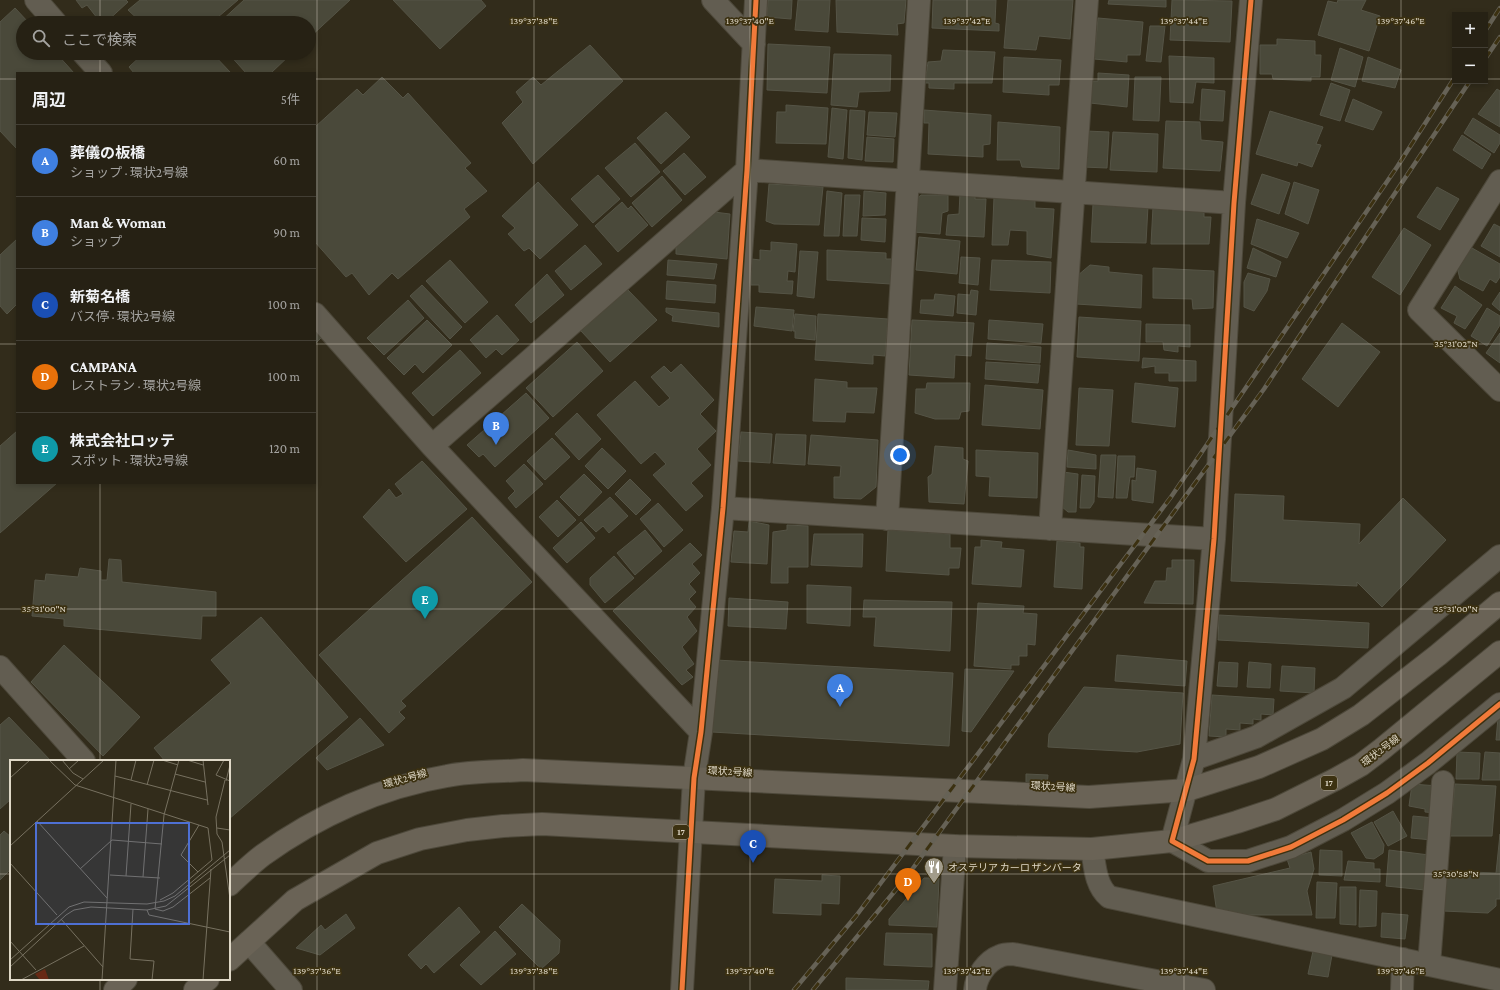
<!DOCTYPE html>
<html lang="ja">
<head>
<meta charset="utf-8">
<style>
	body { margin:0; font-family:"Crimson Pro","Noto Sans JP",serif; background:#322e22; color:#f1f3f6 }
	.controls { position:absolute; right:12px; top:12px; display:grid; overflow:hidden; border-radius:0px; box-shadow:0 2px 6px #0003 }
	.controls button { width:36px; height:36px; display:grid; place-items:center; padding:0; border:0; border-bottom:1px solid #423e34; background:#262114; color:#f1f3f6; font:20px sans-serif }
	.you { position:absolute; left:900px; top:455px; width:14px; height:14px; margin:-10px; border:3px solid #fff; border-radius:50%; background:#1a73e8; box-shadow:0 0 0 6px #1a73e833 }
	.badge { display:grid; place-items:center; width:26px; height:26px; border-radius:50%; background:#0b8043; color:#fff; font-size:13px; font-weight:700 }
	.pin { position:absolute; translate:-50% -33px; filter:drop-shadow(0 1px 2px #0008) }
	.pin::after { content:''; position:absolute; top:21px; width:14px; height:12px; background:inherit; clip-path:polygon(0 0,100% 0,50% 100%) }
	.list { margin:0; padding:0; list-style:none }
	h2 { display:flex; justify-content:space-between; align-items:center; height:52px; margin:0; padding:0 16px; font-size:17px }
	h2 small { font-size:13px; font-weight:400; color:#a4a3a0 }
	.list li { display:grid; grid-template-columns:26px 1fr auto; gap:12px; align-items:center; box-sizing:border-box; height:72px; padding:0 16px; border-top:1px solid #423e34 }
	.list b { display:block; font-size:15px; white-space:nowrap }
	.list p { margin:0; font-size:13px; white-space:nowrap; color:#a4a3a0 }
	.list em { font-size:13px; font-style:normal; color:#a4a3a0 }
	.icon { flex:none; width:22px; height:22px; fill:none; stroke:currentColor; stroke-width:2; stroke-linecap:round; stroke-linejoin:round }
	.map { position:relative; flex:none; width:1500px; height:990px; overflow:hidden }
	.search { position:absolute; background:#262114; box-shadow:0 2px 6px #0003; left:16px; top:16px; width:300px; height:44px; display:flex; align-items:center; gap:10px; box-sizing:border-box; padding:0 14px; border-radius:22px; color:#a4a3a0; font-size:15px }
	.panel { position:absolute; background:#262114; box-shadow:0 2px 6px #0003; left:16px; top:72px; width:300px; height:412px; border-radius:0px }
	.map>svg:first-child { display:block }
</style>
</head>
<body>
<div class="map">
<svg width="1500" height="990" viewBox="0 0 1500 990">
	<rect width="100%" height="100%" fill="#322c1b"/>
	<path fill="#4a493a" stroke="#555446" d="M76,0H126L128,2L105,23H101L87,5L82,8Z
		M140,0H238L211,23H190L181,16L173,23H142L128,10Z
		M244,0H350L309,38V23H219Z
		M393,0H481L486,6L440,49Z
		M768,0H792L791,19L767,17Z
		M798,0H830L828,32L795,30Z
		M836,0H906L904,23L897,24L898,35L837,32Z
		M933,0H996L995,23L999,24V31L932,28Z
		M1008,0H1073L1070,39L1039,36L1036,50L1004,48Z
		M1109,0H1166V7L1108,4Z
		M1172,0L1232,1L1230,42L1170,40Z
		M1338,0H1366L1361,10L1380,16L1369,51L1318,35L1328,1L1337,3Z
		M15,8L29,23H23V53H56L74,73H17V149L0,131V22Z
		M1098,18L1143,22L1140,55H1127V62L1094,59Z
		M1150,26H1165L1161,62L1146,61Z
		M1277,39L1315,41V55H1321L1320,77H1311V81L1273,79L1272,74H1260V45H1277Z
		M768,44L830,47L827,93L767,90Z
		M590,45L623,81L533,164L502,123L523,102L516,92L533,77L541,85Z
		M1340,48L1363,57L1355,87L1331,80Z
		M943,50L995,52L992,83H954V89L929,88V83H925L928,62L941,61Z
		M144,53H212L231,73H134L129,67Z
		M228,53H292L271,73H246Z
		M834,54L891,55L890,91L859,92L857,107L831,105Z
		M1169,56L1214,58V83L1196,82L1193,103L1170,102Z
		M1004,57L1061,60L1059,85H1049V95L1003,92Z
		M1368,57L1401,70L1395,88L1362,81Z
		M1098,73L1129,75L1127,107L1090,103L1092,81H1098Z
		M382,77L403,98L408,93L471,163L465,168L487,191L464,209L470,217L398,279L392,273L369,295L352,273L346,277L315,242V127L357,89L363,95Z
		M1135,77H1161L1159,121L1133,120Z
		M1331,83L1350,90L1340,121L1320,115Z
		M1202,89L1225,91L1223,121L1200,120Z
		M1497,89L1500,91V127L1478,114Z
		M1353,99L1382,112L1373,130L1345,121Z
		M786,105L828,108L826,144L776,143L777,112H786Z
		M832,108L847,110L843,159L828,157Z
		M850,110L865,111L862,160L848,158Z
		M924,110L991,115L990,144L983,145V157L928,154L929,123H924Z
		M1270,111L1323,127L1316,144L1321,145L1312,167L1298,162L1297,166L1256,154Z
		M666,112L690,137L661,164L637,138Z
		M869,112L897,113L895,137L867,135Z
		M1473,118L1500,135V143L1494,153L1464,133Z
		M1166,121L1200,122L1201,140L1223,142L1220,171L1163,168Z
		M998,122L1060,127L1059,169L1022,167L1020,160H997Z
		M1086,131L1109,132L1107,168L1083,167Z
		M1113,132L1158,134L1157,172L1110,170Z
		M1462,135L1491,154L1482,169L1453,150Z
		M867,137L894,139L893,162L865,161Z
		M635,143L660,172L631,197L605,168Z
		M684,153L706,177L685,195L663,171Z
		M1262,174L1290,183L1279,214L1251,204Z
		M598,175L620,199L593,223L571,199Z
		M662,176L682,200L652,227L632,203Z
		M538,182L578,225L540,259L529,248L524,251L508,234L515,228L502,216Z
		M1294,182L1319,190L1308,224L1285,214Z
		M769,184L823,187L819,225L774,224L766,221Z
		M1437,187L1459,199L1440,230L1417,217Z
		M827,191L842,193L839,236H824Z
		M864,191L886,193L885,215L863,216Z
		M960,193H975V199H986L984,237L946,235L948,215L959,214Z
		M845,195H860L857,236H843Z
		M921,195H948V211L942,213L940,234L913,232L915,200Z
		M994,197L1035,201V208L1054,209L1051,258L1027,254V231L1010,230L1008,245H992Z
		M622,202L628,209L631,206L648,225L618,252L595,226Z
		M1093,204L1148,206L1146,243L1091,242Z
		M1153,207L1204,211V217H1211L1209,244H1151Z
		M714,212L730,214L727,259L676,254V245Z
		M862,218L886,219L885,242L861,240Z
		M1257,219L1299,233L1287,258L1251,244Z
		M1494,224L1500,227V257L1481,246Z
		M1404,228L1431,245L1400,295L1372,277Z
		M919,237L960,241L957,274L916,270Z
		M17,239V304L7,314L0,306V255Z
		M771,242L797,244L795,272L788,271L787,281H793L792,294L759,292V285H751L752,259L760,260V250L771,251Z
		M585,245L602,264L571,290L555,271Z
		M1253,248L1281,262L1276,277L1247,268Z
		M1472,248L1500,264V277L1496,283L1490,279L1483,291L1460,279L1457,267Z
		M827,250L886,253V259H892L891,284L827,280Z
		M800,251L818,252L814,298L797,296Z
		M961,257L980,258L978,285L959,283Z
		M450,260L488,302L465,323L426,281Z
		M668,260L717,264L714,279L667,275Z
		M992,260L1051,262L1050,293L990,290Z
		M1090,265L1109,267V272L1142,275L1141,308L1076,304L1077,276Z
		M1153,268L1214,271L1213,308L1193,309L1192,299L1153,298Z
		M1248,273L1270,279L1267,291L1254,311L1244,307V282Z
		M547,274L564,295L531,323L515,305Z
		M667,281L716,285L715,303L666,299Z
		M422,285L462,327L450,339L410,296Z
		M1455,286L1482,305L1465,329L1454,323L1457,316L1441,308Z
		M627,289L657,320L610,362L581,331Z
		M971,290L978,291L976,315L957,313L958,294L970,295Z
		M1500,292V311L1492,304Z
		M935,294L955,296L953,316L920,313L921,300H934Z
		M408,300L424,318L384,355L367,338Z
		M756,307L794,310L792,331L754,326Z
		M666,308L719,313V327L672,321L673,316L666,312Z
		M1487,308L1500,316V325L1487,346L1471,336Z
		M795,314L816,316L815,340L795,338V331H793Z
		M818,314L888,319L885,356L873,355V364L815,360Z
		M497,315L519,340L502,355L496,349L486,358L470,340Z
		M1079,317L1141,321L1139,361L1077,357Z
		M427,320L452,345L423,373L415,364L404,375L387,358Z
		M912,320L974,323L971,356L955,355L954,378L909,375Z
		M989,320L1043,324L1041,343L988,339Z
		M1342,323L1380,352L1338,407L1302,379Z
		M1146,324L1190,325V347L1178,346V352L1164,350L1163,342H1146Z
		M315,327L323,336L315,344Z
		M1500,333V363L1486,353Z
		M577,342L603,371L553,417L526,388Z
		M987,343L1041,347L1040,363L986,359Z
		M460,350L481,373L433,416L412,393Z
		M1143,358L1196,361V381H1169V373H1155V366L1142,368Z
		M986,362L1040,365L1038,383L985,379Z
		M681,364L714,400L700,414L716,431L697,449L711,465L691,483L703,496L686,511L653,475L666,464L655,452L641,464L597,415L635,381L659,407L670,398L651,377L664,366L671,373Z
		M815,379L847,382V388H877L874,413L846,412L845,422L813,421Z
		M927,383H970L969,411L961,412L959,419H935L915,413L916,389H926Z
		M1135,383L1178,388L1175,427L1132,422Z
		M985,385L1043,390L1040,429L982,425Z
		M1079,388L1113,390L1109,446L1076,445Z
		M526,393L549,418L495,467L483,454L479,457L467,445Z
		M577,413L601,439L579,460L555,434Z
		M17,431V483H57L0,533V446Z
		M741,432L772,434L770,463L738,461Z
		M776,434L806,435L805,465L773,463Z
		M811,435L878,440L876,487L861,499L834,498V477H840L841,466L808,464Z
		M552,438L570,457L545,480L527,461Z
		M935,446L963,448V459L968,461L964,504L929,502L928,477L932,474Z
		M602,448L626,471L608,489L585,466Z
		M976,450L1038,453L1037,498L989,496L990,477L976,476Z
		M1068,450L1096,455V469L1067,467Z
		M1101,455H1116L1113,498L1098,497Z
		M1118,456H1135L1134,477H1130L1127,498H1116Z
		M422,461L467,509L406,562L363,517L389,489L396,498L403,494L395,484Z
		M524,464L543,484L516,508L508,498L515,491L506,481Z
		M1137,468L1156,471L1153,503L1132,500V480L1136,481Z
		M1063,472L1078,474L1076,512H1068L1061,506Z
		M584,474L602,492L579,516L560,497Z
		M1082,475L1095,476L1094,502L1090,508H1080Z
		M630,479L651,500L636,515L615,494Z
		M1235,494L1284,496L1283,520L1360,524L1359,544L1403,498L1446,540L1382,607L1357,582V586L1231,581Z
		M610,497L628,516L609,533L603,526L596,532L584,520Z
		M557,500L576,520L558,537L539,517Z
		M658,503L683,530L664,547L640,519Z
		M472,517L532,582L401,701L406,706L399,712L405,718L389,733L319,655Z
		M749,521L769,525L767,564L731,562L734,531L748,532Z
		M581,522L595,538L567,563L553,548Z
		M787,525L808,526V567H788V583H771L773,532L787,530Z
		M645,530L662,551L635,575L617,553Z
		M888,530L950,534V548H961L959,568H949V575L886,571Z
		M814,534H863L862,567L811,565Z
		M981,540L1002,542L1001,548L1024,550L1021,587L972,584L975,547H981Z
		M1057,541L1080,543V547H1084L1082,589L1054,587Z
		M690,543L702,555L692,564L700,573L689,584L696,592L689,599L696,607L687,617L697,631L682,647L694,664L686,670L693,677L682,685L613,611Z
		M614,556L634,578L605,603L590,585V578Z
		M109,559L121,560L122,582L216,592V616H202L201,639L64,626V619L32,616L35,580L45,581L46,574L78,577L80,568L101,571V580H107Z
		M1172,560H1194L1193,604L1144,603L1155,581H1166L1167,568H1172Z
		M807,585L851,587L850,626L807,623Z
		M729,598L788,602L786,629L728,626Z
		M864,600L952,602L950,651L874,646L876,617H863Z
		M978,603L1024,606L1023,613L1037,614L1035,645L1027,644V656H1019V665H1011V669L974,666Z
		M1219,615L1369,623L1368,648L1218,640Z
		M261,617L348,717L229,819V761H165L154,748L231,683L211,660Z
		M64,645L140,717L103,756L31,682Z
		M1117,655L1187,661L1185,686L1115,681Z
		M716,660L953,673L949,746L712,732Z
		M1219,662L1238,663L1237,687L1217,686Z
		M1249,662L1271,664L1270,688L1247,687Z
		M1282,666L1315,668L1314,693L1280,691Z
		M965,669L1014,671L971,732L962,731Z
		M1084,687L1183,693L1180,744L1137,752L1048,747L1049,734Z
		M1212,695L1274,699L1273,715L1261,714V720L1253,719V724L1240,723V730L1226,729V737L1209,736Z
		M9,717L51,761H11V799L0,809V725Z
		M360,718L384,745L327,770L316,758Z
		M1498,718H1500V740H1496Z
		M1457,752L1480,753L1479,779H1456Z
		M1485,752L1500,753V780H1482Z
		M1026,774L1048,775L1047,785L1026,784Z
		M1412,784L1438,786L1436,813L1425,812V809L1409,806Z
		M1455,784L1496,786L1492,836H1450Z
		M1393,811L1407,836L1388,846L1374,822Z
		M1413,816L1434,818L1432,840L1411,838Z
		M1372,822L1384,845L1383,853L1374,859L1366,858L1351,833Z
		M4,831L11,837V869L0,880V835Z
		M1500,834V899H1496V906L1488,913L1443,911L1446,871L1496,873Z
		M1320,850L1342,851V876L1319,875Z
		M1389,850L1429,855L1425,890L1386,886Z
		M1311,852L1314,869L1307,891L1312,915H1235L1217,913L1213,886L1290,868L1287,859Z
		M1348,861L1374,863V869H1380V882L1344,880Z
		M822,875L840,876L839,904L821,903V915L773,913L775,879L822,881Z
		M924,878H939L937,927L889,925V919Z
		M1317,882L1337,883L1335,918H1316Z
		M1340,887H1356V925L1340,924Z
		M1360,890L1377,891L1376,926L1359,927Z
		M522,904L560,940L559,953L541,969L499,927Z
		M459,907L480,932L434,973L426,964L421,969L408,955Z
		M1382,913L1408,915L1405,939L1381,937Z
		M346,914L355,928L320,955L296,948L321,925L325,930Z
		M495,931L516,954L481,985L460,965Z
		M886,933L932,934V967L884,965Z
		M1313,951L1332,955L1328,977L1308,974Z
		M846,978L929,981L928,990H846Z"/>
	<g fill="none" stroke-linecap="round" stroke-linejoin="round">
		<defs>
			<path id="minor" d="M36,0L56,23
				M713,0L754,44
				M1251,0L1234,203L1214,539L1194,759L1172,841L1208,861H1248L1291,847L1343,820L1387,793L1428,763L1500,704
				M83,53L101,73
				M1500,181L1419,310L1500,390
				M315,314L432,446L701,732
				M432,446L747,170L1234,203
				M723,508L1214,539
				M887,519L919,0
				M1050,529L1087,0
				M0,667L84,761
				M1194,759L1256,737L1343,688L1500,556
				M1092,849C1095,866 1095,885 1109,897L1500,980
				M249,942L291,990
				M1429,965L1443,782
				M682,990L694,778L701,732L723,508L747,170L756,0
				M945,990L955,846
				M975,990C976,976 987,961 1000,956C1004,954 1009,954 1013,954L1204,990
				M1402,990L1403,959"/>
			<path id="major" d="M229,885C240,875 251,864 263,855C317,816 381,787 447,776C472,771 498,772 523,770L1089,797L1187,790L1259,767L1322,739L1361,715L1438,655L1500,603
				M229,960L295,900L377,853L420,839L467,830L503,826L542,824L955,846L1092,849L1172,841L1237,822L1276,809L1336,779L1361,765L1382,749L1500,652
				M115,990L126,979
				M195,990L208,979"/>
		</defs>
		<use href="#minor" stroke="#4d483a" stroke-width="24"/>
		<use href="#major" stroke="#4d483a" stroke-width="24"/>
		<use href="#minor" stroke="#625d51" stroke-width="22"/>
		<use href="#major" stroke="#6a6356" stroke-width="22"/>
		<defs>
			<path id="rail" d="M1485,31L1500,8
				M1485,59L1500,37
				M794,990L856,916L1171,497L1397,167L1455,77
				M813,990L908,875L1264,389L1470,81"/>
		</defs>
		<use href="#rail" stroke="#666256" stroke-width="4.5"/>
		<use href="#rail" stroke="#3c3111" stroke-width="3" stroke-dasharray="9" stroke-linecap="butt"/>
		<defs>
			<path id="cycleway" d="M1251,0L1234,203L1214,539L1194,759L1172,841L1208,861H1248L1291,847L1343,820L1387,793L1428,763L1500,704
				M682,990L694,778L701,732L723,508L747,170L756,0"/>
		</defs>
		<use href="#cycleway" stroke="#3c3111" stroke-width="8"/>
		<use href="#cycleway" stroke="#f17a3a" stroke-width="5"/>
	</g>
	<path fill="none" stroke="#dfd8c7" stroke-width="1" stroke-opacity="0.45" d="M100,0V23M317,0V990M534,0V990M750,0V990M967,0V990M1184,0V990M1401,0V990M100,53V73M0,79H17M315,79H1455M1485,79H1500M0,344H17M315,344H1500M100,483V761M0,609H1500M0,874H11M229,874H1500M100,979V990"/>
	<defs>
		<symbol id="restaurant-pin" viewBox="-11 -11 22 30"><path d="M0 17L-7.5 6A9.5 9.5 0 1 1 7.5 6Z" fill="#a29c8b" stroke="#3c3111"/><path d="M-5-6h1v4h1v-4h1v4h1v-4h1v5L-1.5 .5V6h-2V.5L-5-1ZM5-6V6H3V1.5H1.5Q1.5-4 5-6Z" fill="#fff"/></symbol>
	</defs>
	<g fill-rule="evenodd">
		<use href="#restaurant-pin" x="923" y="856" width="22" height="30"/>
	</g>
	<g text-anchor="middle" stroke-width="3.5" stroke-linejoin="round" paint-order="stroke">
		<g fill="#3c3111" stroke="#aea690" stroke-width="1">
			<rect x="1321" y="776" width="16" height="14" rx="3"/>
			<rect x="673" y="825" width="16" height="14" rx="3"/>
		</g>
		<g font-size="9" font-weight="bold" fill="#dfd8c7">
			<text x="1329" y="786">17</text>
			<text x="681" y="835">17</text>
		</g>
		<g font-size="10" fill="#dfd8c7" stroke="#3c3111">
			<text transform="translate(1380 750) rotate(-37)" y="4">環状2号線</text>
			<text transform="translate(730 771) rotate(3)" y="4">環状2号線</text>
			<text transform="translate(405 778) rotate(-16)" y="4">環状2号線</text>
			<text transform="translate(1053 786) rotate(3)" y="4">環状2号線</text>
		</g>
		<g font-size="10" fill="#dfd8c7" stroke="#3c3111" text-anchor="start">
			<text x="948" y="871">オステリア カーロ ザンパータ</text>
		</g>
	</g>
	<g transform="translate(10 760)">
		<rect width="220" height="220" fill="#322c1b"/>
		<path d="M35,209L39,220H30L25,214Z" fill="#672914"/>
		<path fill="none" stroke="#777160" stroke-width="1" d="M39,0L65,25L198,68L202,100L163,133L150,140M52,0L63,13L73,19M152,0L168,5M169,0L154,55L145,149L153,151L163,147L200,118M177,0L193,5M193,0L198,45M214,0L206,15L220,21M59,9L69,0M165,14L195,22M105,16L197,40M0,18L20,0M121,20L126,0M215,20L206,57L207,74L212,82L220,139M216,21L220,5M137,25L144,0M27,61L97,138M207,68L220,70M0,86L94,0M0,103L47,155M70,109L102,80L152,84M188,112L171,95L189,65M100,115L150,118M116,116L121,44M133,117L138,49M123,149L120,199L144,201L142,220M137,150L139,155L220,172M51,159L93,207M0,181L26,210M0,200L59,147L74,142L137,144L154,141L165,136L220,90M0,207L56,155L64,150L81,147L137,150L156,146L220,95M11,220L74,186M92,220L106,0M193,220L201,109"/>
		<path fill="#4e70d4" fill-opacity="0.15" stroke="#4e70d4" stroke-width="2" d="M26,63H179V164H26Z"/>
		<rect width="220" height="220" fill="none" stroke="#dfd8c7" stroke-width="2"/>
	</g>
	<g font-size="10" text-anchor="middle" fill="#dfd8c7" stroke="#3c3111" stroke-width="3.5" stroke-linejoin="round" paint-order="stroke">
		<text x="534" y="24">139°37'38"E</text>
		<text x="750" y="24">139°37'40"E</text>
		<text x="967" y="24">139°37'42"E</text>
		<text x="1184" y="24">139°37'44"E</text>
		<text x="1401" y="24">139°37'46"E</text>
		<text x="1456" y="347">35°31'02"N</text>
		<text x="44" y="612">35°31'00"N</text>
		<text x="1456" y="612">35°31'00"N</text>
		<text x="1456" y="877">35°30'58"N</text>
		<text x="317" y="974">139°37'36"E</text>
		<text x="534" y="974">139°37'38"E</text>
		<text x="750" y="974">139°37'40"E</text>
		<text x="967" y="974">139°37'42"E</text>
		<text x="1184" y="974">139°37'44"E</text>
		<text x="1401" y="974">139°37'46"E</text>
	</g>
</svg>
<div class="controls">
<button>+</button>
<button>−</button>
</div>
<div class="you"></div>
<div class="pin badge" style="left:840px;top:707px;background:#3f7fe0">A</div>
<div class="pin badge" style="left:496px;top:445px;background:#3f7fe0">B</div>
<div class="pin badge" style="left:753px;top:863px;background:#1a4fb4">C</div>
<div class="pin badge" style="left:908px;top:901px;background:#e8710a">D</div>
<div class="pin badge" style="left:425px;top:619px;background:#0f9aa8">E</div>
<div class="search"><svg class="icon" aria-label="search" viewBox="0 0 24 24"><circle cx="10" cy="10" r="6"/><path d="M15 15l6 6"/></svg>ここで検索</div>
<section class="panel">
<h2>周辺<small>5件</small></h2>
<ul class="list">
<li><span class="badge" style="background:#3f7fe0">A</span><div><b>葬儀の板橋</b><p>ショップ · 環状2号線</p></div><em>60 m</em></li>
<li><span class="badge" style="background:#3f7fe0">B</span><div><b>Man &amp; Woman</b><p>ショップ</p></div><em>90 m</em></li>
<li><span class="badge" style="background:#1a4fb4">C</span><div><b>新菊名橋</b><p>バス停 · 環状2号線</p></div><em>100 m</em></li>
<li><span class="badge" style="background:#e8710a">D</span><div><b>CAMPANA</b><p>レストラン · 環状2号線</p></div><em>100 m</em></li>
<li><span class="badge" style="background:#0f9aa8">E</span><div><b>株式会社ロッテ</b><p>スポット · 環状2号線</p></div><em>120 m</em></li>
</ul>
</section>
</div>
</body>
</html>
